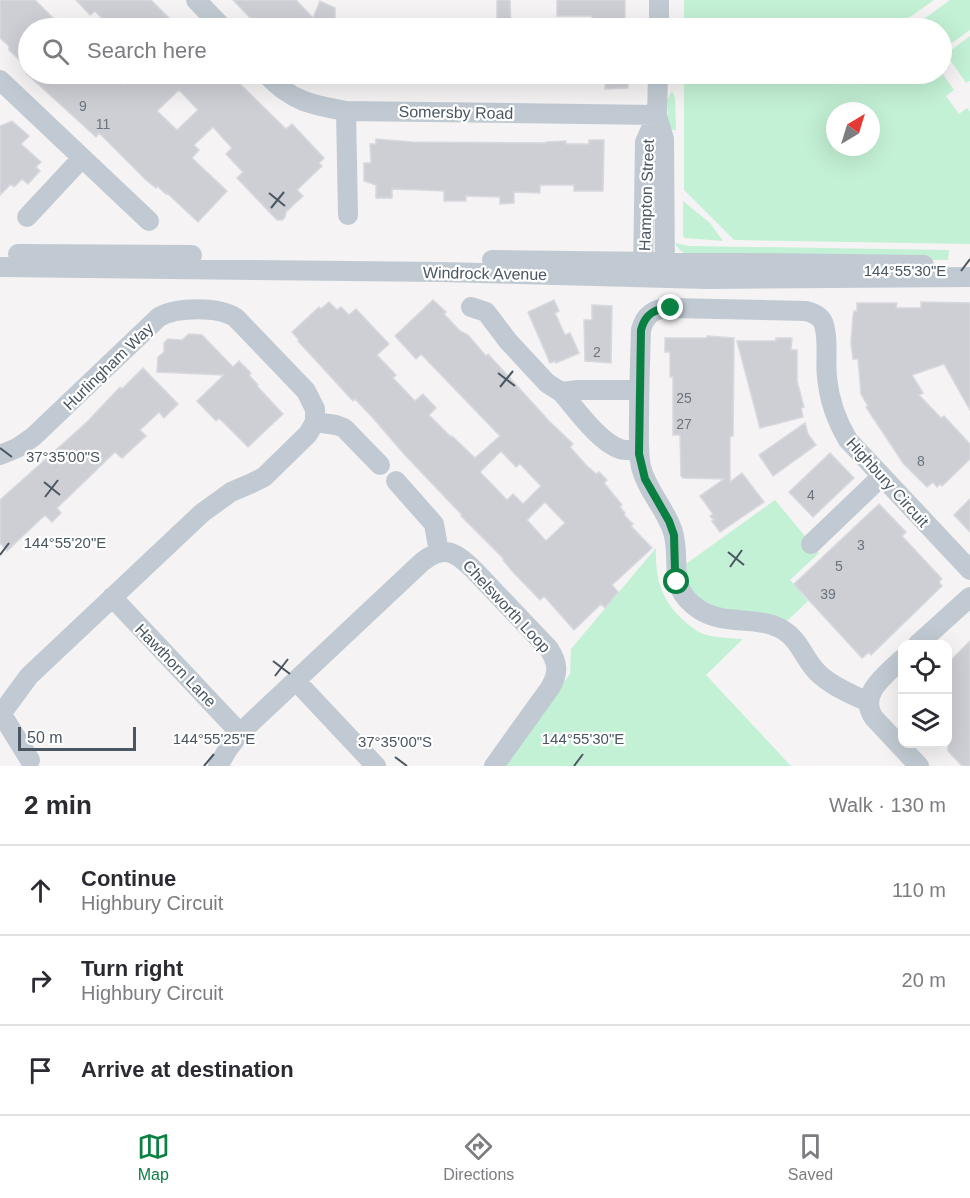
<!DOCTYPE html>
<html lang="en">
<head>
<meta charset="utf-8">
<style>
	body { margin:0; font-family:Helvetica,sans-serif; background:#f2f2f3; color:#2b2b33 }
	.controls { position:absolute; right:18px; bottom:18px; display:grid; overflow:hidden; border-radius:12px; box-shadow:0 6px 24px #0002 }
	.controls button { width:54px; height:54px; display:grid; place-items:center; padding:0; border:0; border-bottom:2px solid #e1e1e2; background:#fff; color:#2b2b33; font:30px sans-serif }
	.compass { position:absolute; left:826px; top:102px; width:54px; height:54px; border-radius:50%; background:#fff; box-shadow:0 6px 24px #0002; rotate:38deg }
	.scale { position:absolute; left:18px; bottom:15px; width:118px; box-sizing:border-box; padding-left:6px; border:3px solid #4a5661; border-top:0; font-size:16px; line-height:21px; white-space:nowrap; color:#4a5661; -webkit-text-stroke:4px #fff; paint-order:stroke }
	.stop { position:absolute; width:18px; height:18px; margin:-14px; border:4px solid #0b8043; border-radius:50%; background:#fff }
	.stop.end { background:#0b8043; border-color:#fff; box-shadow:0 2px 6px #0008 }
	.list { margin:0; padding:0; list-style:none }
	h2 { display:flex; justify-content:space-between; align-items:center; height:78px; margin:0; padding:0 24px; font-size:26px }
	h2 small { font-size:20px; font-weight:400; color:#7c7c81 }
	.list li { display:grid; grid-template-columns:39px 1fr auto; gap:18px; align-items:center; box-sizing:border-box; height:90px; padding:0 24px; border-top:2px solid #e1e1e2 }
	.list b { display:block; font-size:22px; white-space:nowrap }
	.list p { margin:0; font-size:20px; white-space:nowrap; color:#7c7c81 }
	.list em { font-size:20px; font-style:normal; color:#7c7c81 }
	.icon { flex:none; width:33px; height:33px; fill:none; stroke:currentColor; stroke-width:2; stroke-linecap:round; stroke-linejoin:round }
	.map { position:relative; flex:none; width:970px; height:766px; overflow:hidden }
	.search { position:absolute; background:#fff; box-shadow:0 6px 24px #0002; left:18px; right:18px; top:18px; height:66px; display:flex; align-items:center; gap:15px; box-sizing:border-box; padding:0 21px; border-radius:33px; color:#7c7c81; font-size:22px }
	.sheet { height:348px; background:#fff }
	nav { display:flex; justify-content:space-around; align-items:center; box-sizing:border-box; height:84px; border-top:2px solid #e1e1e2; background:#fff; font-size:16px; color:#7c7c81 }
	nav a { display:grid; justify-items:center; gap:3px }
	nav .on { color:#0b8043 }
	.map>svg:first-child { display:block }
</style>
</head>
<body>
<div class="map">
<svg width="970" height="766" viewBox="0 0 970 766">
	<rect width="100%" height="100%" fill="#f5f3f3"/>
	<path fill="#c3f1d5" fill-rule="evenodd" d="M684,0H934L904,21L909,28H684Z
		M950,0H970V30L942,50V28H927L921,21Z
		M970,36V81L966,83L946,54Z
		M942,73L954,90L946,96L959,114L967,108L970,112V244L734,240L684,190V74ZM835,111H871V147H835Z
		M672,91L675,98L676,130H669L667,100Z
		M683,201L710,223L723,241L685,238L683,236Z
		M674,243L689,246L949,250L948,260L694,257L682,252Z
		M775,500L819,553L790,580L808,601L786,622C757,616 703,614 688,584C685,579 684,572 683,566Z
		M656,548C655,577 661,599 682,619C688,624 694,630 701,633C714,638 729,638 743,639L706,675L791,766H503L570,674L571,649Z"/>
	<path fill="#cdcfd5" stroke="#d7d9de" stroke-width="1.5" fill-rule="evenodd" d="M0,0H35L63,28H28V68L9,50V46L0,38Z
		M76,0H151L179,28H111L95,11L90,15Z
		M233,0H296L313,18L320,1L335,8V17L330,28H260Z
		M497,0H510L511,28H497Z
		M557,0H625V28H592V16H557Z
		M27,74H111L123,85L134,74H223L230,81L233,78L240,84L286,129L292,124L324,158L319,163L322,166L297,190L303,196L286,212L285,217L282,220H277L237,178L243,172L226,154L232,148L213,127L194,145L199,150L192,158L227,191L198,222L167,193L166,194L157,186L156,188L145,179L99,133L96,137ZM179,90L198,110L177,130L157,111Z
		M606,74H628V88L605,89Z
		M12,121L29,136L21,144L41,162L36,167L40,171L28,184L22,179L14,187L11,184L0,195V126Z
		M376,139L412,142L546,143V142L566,141V144H589V140H604L603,191H574V185H540V193L514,192V203L500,204V197L466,196V201H444V191L422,190L392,189V198H376V185L364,181V163H371L370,144H376Z
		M433,300L446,312L444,314L460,331L468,335L486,356L488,354L549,421L573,444L570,447L586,465L596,474L599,472L607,480L604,483L622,505L620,507L625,513L624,515L633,524L631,526L652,548L612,585L618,592L605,608L601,604L574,630L544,596L540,600L513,572L503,560L504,559L461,516L462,515L404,454L373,418L355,399L353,401L298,341L299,340L292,332L319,307L321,309L329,302L337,310L341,307L349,315L356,309L389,344L377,355L396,375L393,378L415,401L423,394L436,408L429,415L451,437L452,436L475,458L500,436L421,354L416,359L395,336ZM501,451L516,467L520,464L541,486L523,504L513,494L507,500L480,472ZM545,502L565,523L546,541L527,520Z
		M554,300L559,311L555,313L565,335L570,333L579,353L556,363L555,361L550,363L528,312Z
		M921,302L970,303V410L944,364L912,375L923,393L919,395L941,418L944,416L970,444V459L942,486L940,484L937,487L933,482L927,487L903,463L866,407L868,406L861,394L858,359H853L851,342L853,316L854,311H857V303H897L896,308H921Z
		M592,305L612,306L611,363L585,361L584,320H592Z
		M189,334L202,335L233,367L239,361L251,373L249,375L258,385L257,386L283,414L248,447L219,418L216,421L197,401L224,375L157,372L158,357L164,352V343L168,339L182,340Z
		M707,336L734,338L733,436H730V482L742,473L764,502L720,532L712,521L714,520L710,516L713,514L700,496L724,479L683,478L681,476L680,435H673V377H670V352H665V338H707Z
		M776,338H792L791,350H797V381L804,407L801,408L803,417L760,428L737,341H776Z
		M143,368L178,404L164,418L159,412L140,430L146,436L122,458L115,452L57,508L61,513L52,522L45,515L7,551L0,543V500L87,422L120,387L122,389Z
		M805,423L808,434L816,445L773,476L759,455Z
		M830,453L854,478L813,517L789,492Z
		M970,499V532L954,515Z
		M879,504L906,532L902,536L942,579L939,582L942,586L871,655L869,652L862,658L794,584Z
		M970,641V766H962L948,751V663Z"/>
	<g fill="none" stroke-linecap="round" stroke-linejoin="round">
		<path stroke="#c1cad2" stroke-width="20" d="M196,0L223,28
			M659,28V0
			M266,74C291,101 311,105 346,111L657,115
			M658,74L657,115L664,139L665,275
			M0,80L149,221
			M346,111L348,215
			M27,217L82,158
			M18,254L192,255
			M492,260L924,265
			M0,267L441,272L707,279L970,277
			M643,274L645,142L657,115
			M471,307L486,312L508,341L547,383L561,392L578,390H639
			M561,392C576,409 599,442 620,449C626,451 633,450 639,450
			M315,422L336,425L344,428L380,465
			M0,455L17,448L33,437L159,317C177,307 219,306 236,318L306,391L315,409V422L308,434L264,477L252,483L231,492L202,513L29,676L4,710
			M396,481L434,524L439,552
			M811,544L881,477
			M112,597L240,733
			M918,644L970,597
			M902,659C887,674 857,694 874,718L919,766
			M296,681L376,766
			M868,702C851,694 831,686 817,672C804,659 800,640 783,630C758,615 725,626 700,610C665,588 682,562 673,532C666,509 647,491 641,467C638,452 639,436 639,421C639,391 640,361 641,330C645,314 655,308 671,308L806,311C814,313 822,317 824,325C829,341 825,360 827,377C829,400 836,420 848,440L970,570
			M4,718L30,760
			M218,766L228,749L240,733L422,562C444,544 456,552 474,570L549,649C558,663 559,673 550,688L494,766"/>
	</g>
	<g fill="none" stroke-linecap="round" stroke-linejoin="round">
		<path stroke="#0b8043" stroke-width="8" d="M671,308C655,308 645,314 641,330L639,454L645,479L669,521L674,535L675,571L677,582"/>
	</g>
	<path fill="none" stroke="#4a5661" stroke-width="2" d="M269,193L285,206M271,208L284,192M961,271L970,259M498,373L515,386M500,387L513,371M0,448L12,457M44,482L60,495M45,497L58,480M728,552L744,565M0,555L9,543M730,567L742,550M273,661L290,674M275,676L288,659M395,757L407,766M204,766L214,754M574,766L583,754"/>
	<g text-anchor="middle" stroke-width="4.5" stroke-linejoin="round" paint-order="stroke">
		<g font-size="14" fill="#6b747e">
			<text x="83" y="111">9</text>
			<text x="103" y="129">11</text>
			<text x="597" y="357">2</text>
			<text x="684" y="403">25</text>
			<text x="684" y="429">27</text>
			<text x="921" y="466">8</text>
			<text x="811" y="500">4</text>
			<text x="861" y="550">3</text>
			<text x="839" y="571">5</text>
			<text x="828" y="599">39</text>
		</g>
		<g font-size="16" fill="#4a5661" stroke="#fff">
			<text transform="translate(456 112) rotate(1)" y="6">Somersby Road</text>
			<text transform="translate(646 195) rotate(-88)" y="6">Hampton Street</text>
			<text transform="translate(485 273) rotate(1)" y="6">Windrock Avenue</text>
			<text transform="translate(108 366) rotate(-44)" y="6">Hurlingham Way</text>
			<text transform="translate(888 482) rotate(48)" y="6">Highbury Circuit</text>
			<text transform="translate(507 606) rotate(47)" y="6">Chelsworth Loop</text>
			<text transform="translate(176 665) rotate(46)" y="6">Hawthorn Lane</text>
		</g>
	</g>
	<g font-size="15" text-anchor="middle" fill="#4a5661" stroke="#fff" stroke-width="4.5" stroke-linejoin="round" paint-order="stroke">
		<text x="905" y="276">144°55'30"E</text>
		<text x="63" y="462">37°35'00"S</text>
		<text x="65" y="548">144°55'20"E</text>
		<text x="214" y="744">144°55'25"E</text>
		<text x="583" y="744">144°55'30"E</text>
		<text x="395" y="747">37°35'00"S</text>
	</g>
</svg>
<div class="controls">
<button><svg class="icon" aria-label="locate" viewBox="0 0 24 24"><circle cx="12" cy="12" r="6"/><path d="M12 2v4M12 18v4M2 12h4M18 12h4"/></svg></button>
<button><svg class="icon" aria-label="layers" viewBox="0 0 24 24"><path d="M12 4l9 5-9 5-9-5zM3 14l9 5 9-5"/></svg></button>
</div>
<svg class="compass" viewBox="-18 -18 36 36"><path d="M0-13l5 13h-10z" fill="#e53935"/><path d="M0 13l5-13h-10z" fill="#7c7c81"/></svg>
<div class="scale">50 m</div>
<div class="stop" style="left:677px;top:582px"></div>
<div class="stop end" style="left:671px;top:308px"></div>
<div class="search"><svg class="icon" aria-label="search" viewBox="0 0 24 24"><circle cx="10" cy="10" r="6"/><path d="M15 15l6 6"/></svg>Search here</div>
</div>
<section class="sheet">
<h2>2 min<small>Walk · 130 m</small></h2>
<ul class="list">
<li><svg class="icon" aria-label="ahead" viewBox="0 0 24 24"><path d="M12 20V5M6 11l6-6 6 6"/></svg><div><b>Continue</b><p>Highbury Circuit</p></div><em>110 m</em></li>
<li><svg class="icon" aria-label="right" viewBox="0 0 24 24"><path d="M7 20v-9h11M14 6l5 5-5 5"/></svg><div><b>Turn right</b><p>Highbury Circuit</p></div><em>20 m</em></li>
<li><svg class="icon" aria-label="arrive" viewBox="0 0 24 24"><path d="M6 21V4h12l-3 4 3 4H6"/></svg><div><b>Arrive at destination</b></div></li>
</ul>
</section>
<nav>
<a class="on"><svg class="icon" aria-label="map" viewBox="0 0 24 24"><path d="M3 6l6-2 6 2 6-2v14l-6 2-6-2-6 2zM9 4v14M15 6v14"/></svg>Map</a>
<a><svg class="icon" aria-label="directions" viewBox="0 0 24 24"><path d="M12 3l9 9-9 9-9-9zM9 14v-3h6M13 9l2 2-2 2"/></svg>Directions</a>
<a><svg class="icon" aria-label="saved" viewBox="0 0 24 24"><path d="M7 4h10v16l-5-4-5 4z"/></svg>Saved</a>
</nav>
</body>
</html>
